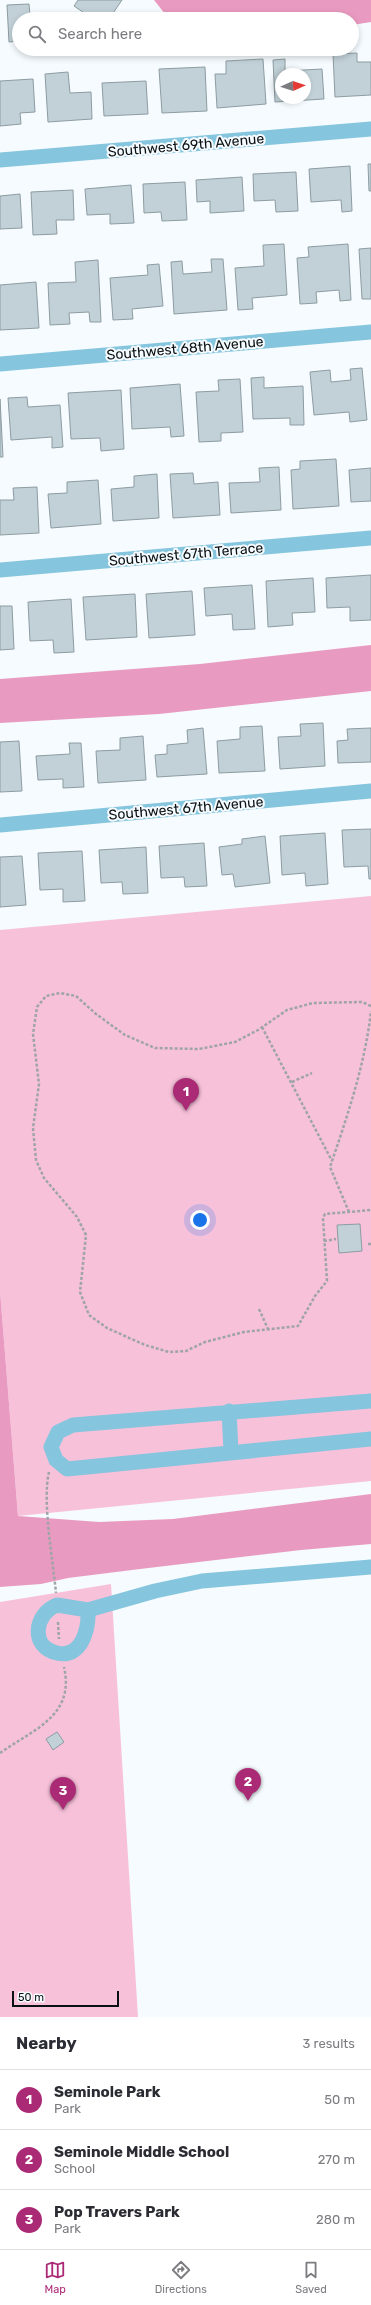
<!DOCTYPE html>
<html lang="en">
<head>
<meta charset="utf-8">
<style>
	body { margin:0; font-family:Rubik,sans-serif; background:#f2f2f3; color:#2b2b33 }
	.compass { position:absolute; left:275px; top:68px; width:36px; height:36px; border-radius:50%; background:#fff; box-shadow:0 2px 6px #0003; rotate:87deg }
	.scale { position:absolute; left:12px; bottom:10px; width:107px; box-sizing:border-box; padding-left:4px; border:2px solid #0b1113; border-top:0; font-size:11px; line-height:14px; white-space:nowrap; color:#0b1113; -webkit-text-stroke:3px #f5fbfe; paint-order:stroke }
	.you { position:absolute; left:200px; top:1220px; width:14px; height:14px; margin:-10px; border:3px solid #fff; border-radius:50%; background:#1a73e8; box-shadow:0 0 0 6px #1a73e833 }
	.badge { display:grid; place-items:center; width:26px; height:26px; border-radius:50%; background:#ab2a76; color:#fff; font-size:13px; font-weight:700 }
	.pin { position:absolute; translate:-50% -33px; filter:drop-shadow(0 1px 2px #0008) }
	.pin::after { content:''; position:absolute; top:21px; width:14px; height:12px; background:inherit; clip-path:polygon(0 0,100% 0,50% 100%) }
	.list { margin:0; padding:0; list-style:none }
	h2 { display:flex; justify-content:space-between; align-items:center; height:52px; margin:0; padding:0 16px; font-size:17px }
	h2 small { font-size:13px; font-weight:400; color:#7c7c81 }
	.list li { display:grid; grid-template-columns:26px 1fr auto; gap:12px; align-items:center; box-sizing:border-box; height:60px; padding:0 16px; border-top:1px solid #e1e1e2 }
	.list b { display:block; font-size:15px; white-space:nowrap }
	.list p { margin:0; font-size:13px; white-space:nowrap; color:#7c7c81 }
	.list em { font-size:13px; font-style:normal; color:#7c7c81 }
	.icon { flex:none; width:22px; height:22px; fill:none; stroke:currentColor; stroke-width:2; stroke-linecap:round; stroke-linejoin:round }
	.map { position:relative; flex:none; width:371px; height:2017px; overflow:hidden }
	.search { position:absolute; background:#fff; box-shadow:0 2px 6px #0003; left:12px; right:12px; top:12px; height:44px; display:flex; align-items:center; gap:10px; box-sizing:border-box; padding:0 14px; border-radius:22px; color:#7c7c81; font-size:15px }
	.sheet { height:232px; background:#fff }
	nav { display:flex; justify-content:space-around; align-items:center; box-sizing:border-box; height:56px; border-top:1px solid #e1e1e2; background:#fff; font-size:11px; color:#7c7c81 }
	nav a { display:grid; justify-items:center; gap:2px }
	nav .on { color:#ab2a76 }
	.map>svg:first-child { display:block }
</style>
</head>
<body>
<div class="map">
<svg width="371" height="2017" viewBox="0 0 371 2017">
	<rect width="100%" height="100%" fill="#f5fbfe"/>
	<path fill="#f8c1da" d="M371,896V1481L18,1516L0,1291V930Z
		M111,1584L138,2017H0V1602Z"/>
	<path fill="#e99ac0" d="M154,0H371V22L352,25V19H169Z
		M371,645V691L159,714L0,723V679L200,664Z
		M0,1291L18,1516L99,1522L173,1519L371,1494V1544L301,1550L140,1569L68,1578L41,1584L0,1587Z"/>
	<path fill="#c1d1d7" stroke="#8d9ca2" fill-rule="evenodd" d="M78,0H122L109,19H93L74,6Z
		M29,4L30,15L52,13V19H19V41L9,42L7,5Z
		M357,53V62H371V95L335,97L333,54Z
		M263,59L266,104L217,108L215,74H226V61Z
		M285,59V71L322,69L324,99L275,102L273,60ZM281,74H305V98H281Z
		M205,67L207,111L162,113L159,69Z
		M68,72L70,93L91,92L92,119L48,122L45,74Z
		M33,79L35,112L20,113L21,124L0,126V81Z
		M146,81L148,114L104,116L102,83Z
		M368,164H371V191H369Z
		M350,166L352,211L342,212L341,200L311,202L309,169Z
		M296,172L298,211L276,212L275,200L254,201L253,174Z
		M242,177L244,211L210,213V201L197,202L196,180Z
		M185,182L187,220L162,221L161,212L144,213L143,184Z
		M131,185L134,223L110,224V214L87,215L85,189Z
		M73,190L74,220H56L57,234L33,235L31,192Z
		M20,194L22,228L0,229V196Z
		M284,244L287,295L252,298L253,309L238,310L235,268L264,266L263,245Z
		M348,244L351,300L340,301L339,290L316,292L317,303L300,304L297,258L309,257L308,247Z
		M371,248V299H362L359,249Z
		M211,259H223L227,310L174,314L171,262L182,261L183,274L212,272Z
		M98,260L101,322H90L89,312L69,313L70,324L50,325L48,283L76,282L75,262Z
		M159,264L163,306L132,309L133,319L113,320L110,278L148,275L147,265Z
		M36,282L39,328L0,330V285Z
		M362,368L367,420L350,422L349,412L314,415L310,372L330,370L331,382L351,380L350,369Z
		M264,377V388L303,386L304,425H290V418L253,419L251,378Z
		M240,379L243,432L221,433V441L199,442L196,392L219,391L218,380Z
		M180,384L184,436L171,437L170,427L132,429L130,388Z
		M121,390L124,449L101,451L100,438L71,439L68,393Z
		M27,397L28,407L60,405L63,447L52,448V437L11,440L8,398Z
		M0,399L3,457H0Z
		M336,459L339,506L293,509L291,470L300,469V461Z
		M279,467L281,510L231,513L229,483L260,482L259,468Z
		M371,468V501L351,502L349,470Z
		M193,473L194,484L218,482L220,515L173,518L170,474Z
		M157,474L159,518L113,521L111,489L134,487V476Z
		M98,480L101,524L51,528L48,494L67,493V482Z
		M37,487L39,533L0,535V500H14L13,488Z
		M371,575V620L350,621V607L327,608L326,578Z
		M313,578L315,612L292,613L293,625L268,627L266,581Z
		M252,585L255,629L233,630L232,614L206,616L204,588Z
		M192,591L195,635L149,638L146,594Z
		M135,594L137,637L86,640L83,597Z
		M71,599L74,652L54,653L53,640L30,641L28,602Z
		M0,606H12L14,649L0,650Z
		M323,723L325,766L280,769L278,737L301,736L300,724Z
		M262,726L265,771L219,773L217,741L240,739V727Z
		M203,728L207,774L157,777L155,755L167,754V745L188,743L187,730Z
		M371,728V762L338,763L337,741L348,740L347,729Z
		M143,736L146,780L98,783L96,751L120,750V738Z
		M19,741L22,791L0,792V742Z
		M69,743H81L84,787L63,788V779L38,780L36,756L70,754Z
		M371,829V879H369L368,866L344,867L342,830Z
		M325,833L328,884L306,886L305,873L282,875L280,836Z
		M265,836L270,883L235,887L233,874L222,875L219,847L242,844V839Z
		M204,843L207,886L185,887L184,877L161,878L159,846Z
		M146,847L148,893L123,894L122,882L101,883L99,850Z
		M82,851L85,901L63,902V889L40,890L38,853Z
		M22,856L26,905L0,907V857Z
		M360,1224L362,1251L339,1253L337,1225Z
		M57,1732L64,1742L53,1750L46,1739Z"/>
	<g fill="none" stroke-linecap="round" stroke-linejoin="round">
		<path stroke="#9ea4a7" stroke-width="2.5" stroke-dasharray="3 2" stroke-linecap="butt" d="M371,1006L362,1002L313,1003L287,1010L258,1030L235,1042L199,1049L155,1048L125,1035L96,1014L76,996L60,993L46,996L37,1007L33,1034L39,1084L33,1128L36,1160L44,1178L77,1217L86,1235L80,1292L89,1315L107,1328L145,1345L169,1352L186,1351L205,1342L244,1332L298,1326L315,1296L327,1281L323,1218L325,1214L371,1210
			M262,1027L332,1161
			M292,1082L312,1073
			M349,1212L330,1167C347,1117 365,1065 371,1011
			M324,1241L336,1239
			M368,1244H371
			M259,1309L268,1329
			M49,1472C42,1501 53,1561 56,1593
			M58,1622L59,1639
			M0,1753C34,1729 75,1716 64,1667"/>
		<path stroke="#85c5de" stroke-width="15" d="M0,160L371,129
			M0,364L371,332
			M0,570L371,538
			M0,825L371,791
			M371,1401L73,1425L58,1432L51,1447L56,1460L67,1469L371,1439
			M229,1411L231,1452
			M57,1605L88,1610C89,1628 82,1659 57,1653C30,1647 34,1614 57,1605Z
			M88,1610L155,1591L202,1581L371,1567"/>
	</g>
	<g text-anchor="middle" stroke-width="4" stroke-linejoin="round" paint-order="stroke">
		<g font-size="14" fill="#0b1113" stroke="#f5fbfe">
			<text transform="translate(186 145) rotate(-5)" y="5">Southwest 69th Avenue</text>
			<text transform="translate(185 348) rotate(-5)" y="5">Southwest 68th Avenue</text>
			<text transform="translate(186 554) rotate(-5)" y="5">Southwest 67th Terrace</text>
			<text transform="translate(186 808) rotate(-5)" y="5">Southwest 67th Avenue</text>
		</g>
	</g>
</svg>
<svg class="compass" viewBox="-18 -18 36 36"><path d="M0-13l5 13h-10z" fill="#e53935"/><path d="M0 13l5-13h-10z" fill="#7c7c81"/></svg>
<div class="scale">50 m</div>
<div class="you"></div>
<div class="pin badge" style="left:186px;top:1111px">1</div>
<div class="pin badge" style="left:248px;top:1801px">2</div>
<div class="pin badge" style="left:63px;top:1810px">3</div>
<div class="search"><svg class="icon" aria-label="search" viewBox="0 0 24 24"><circle cx="10" cy="10" r="6"/><path d="M15 15l6 6"/></svg>Search here</div>
</div>
<section class="sheet">
<h2>Nearby<small>3 results</small></h2>
<ul class="list">
<li><span class="badge">1</span><div><b>Seminole Park</b><p>Park</p></div><em>50 m</em></li>
<li><span class="badge">2</span><div><b>Seminole Middle School</b><p>School</p></div><em>270 m</em></li>
<li><span class="badge">3</span><div><b>Pop Travers Park</b><p>Park</p></div><em>280 m</em></li>
</ul>
</section>
<nav>
<a class="on"><svg class="icon" aria-label="map" viewBox="0 0 24 24"><path d="M3 6l6-2 6 2 6-2v14l-6 2-6-2-6 2zM9 4v14M15 6v14"/></svg>Map</a>
<a><svg class="icon" aria-label="directions" viewBox="0 0 24 24"><path d="M12 3l9 9-9 9-9-9zM9 14v-3h6M13 9l2 2-2 2"/></svg>Directions</a>
<a><svg class="icon" aria-label="saved" viewBox="0 0 24 24"><path d="M7 4h10v16l-5-4-5 4z"/></svg>Saved</a>
</nav>
</body>
</html>
